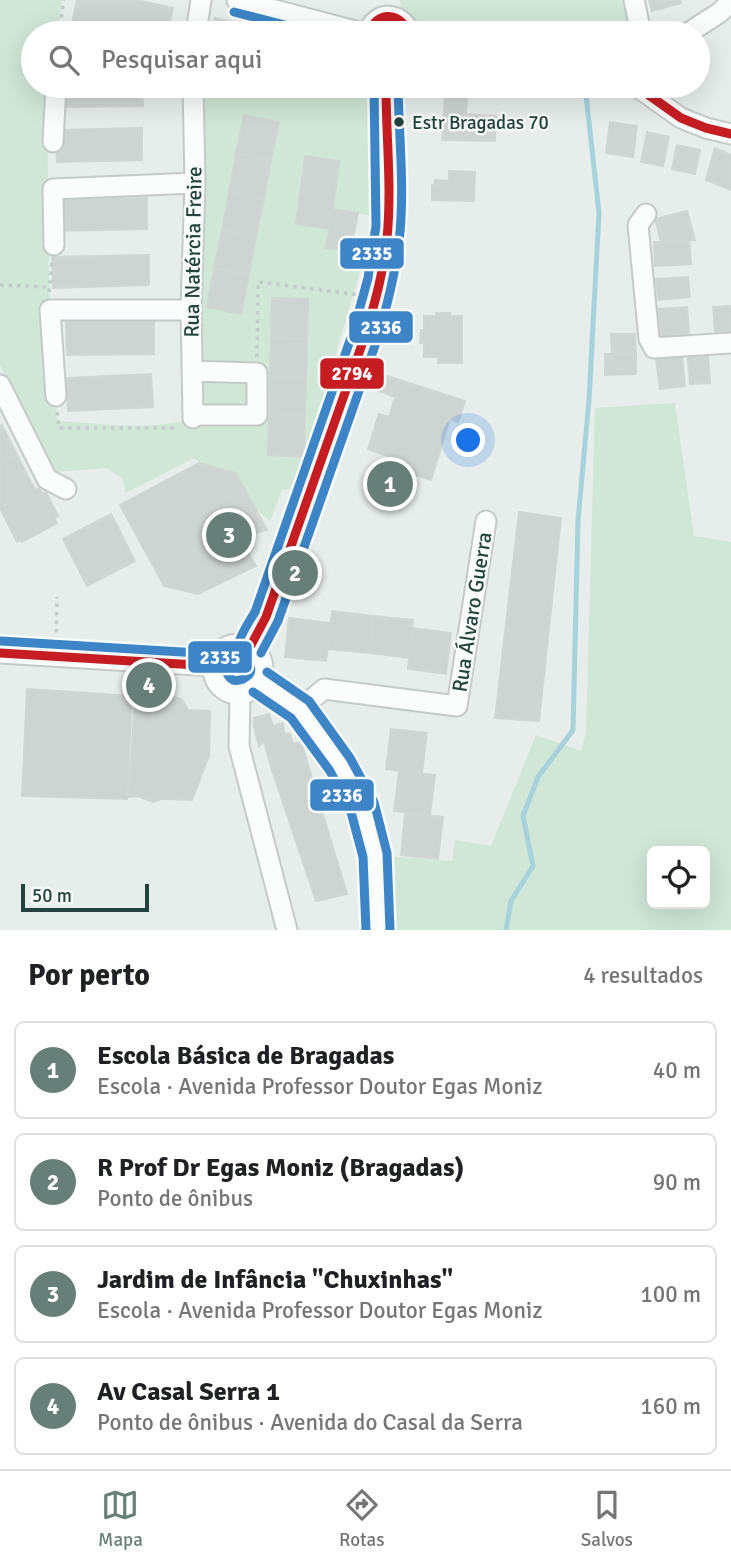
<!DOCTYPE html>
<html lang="pt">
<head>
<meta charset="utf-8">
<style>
	body { margin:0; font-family:Signika,sans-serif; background:#f2f2f2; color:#202124 }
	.controls { position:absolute; right:21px; bottom:21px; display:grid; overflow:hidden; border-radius:10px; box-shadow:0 7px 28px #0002 }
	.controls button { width:63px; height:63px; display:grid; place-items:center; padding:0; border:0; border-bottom:2px solid #e0e0e0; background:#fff; color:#202124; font:35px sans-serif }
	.scale { position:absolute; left:21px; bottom:18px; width:128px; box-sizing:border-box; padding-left:7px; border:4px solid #23423b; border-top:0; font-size:19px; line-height:24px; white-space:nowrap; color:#23423b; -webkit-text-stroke:5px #f6fbf9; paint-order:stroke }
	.you { position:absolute; left:469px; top:441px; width:24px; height:24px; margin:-18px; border:5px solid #fff; border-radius:50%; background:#1a73e8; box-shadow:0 0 0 10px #1a73e833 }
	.badge { display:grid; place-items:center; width:46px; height:46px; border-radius:50%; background:#687e78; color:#fff; font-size:23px; font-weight:700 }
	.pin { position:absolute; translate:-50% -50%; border:4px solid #fff; box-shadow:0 2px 7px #0006 }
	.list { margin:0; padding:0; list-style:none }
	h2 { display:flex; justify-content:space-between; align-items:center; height:91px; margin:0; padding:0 28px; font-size:30px }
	h2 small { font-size:23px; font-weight:400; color:#757577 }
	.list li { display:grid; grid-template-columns:46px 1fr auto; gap:21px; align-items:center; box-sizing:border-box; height:98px; margin:0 14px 14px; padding:0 14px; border:2px solid #e0e0e0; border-radius:10px }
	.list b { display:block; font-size:26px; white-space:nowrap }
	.list p { margin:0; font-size:23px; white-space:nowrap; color:#757577 }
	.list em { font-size:23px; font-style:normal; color:#757577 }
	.icon { flex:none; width:38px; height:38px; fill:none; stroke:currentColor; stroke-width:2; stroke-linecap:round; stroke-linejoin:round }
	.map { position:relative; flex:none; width:731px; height:930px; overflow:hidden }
	.search { position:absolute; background:#fff; box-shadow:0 7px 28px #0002; left:21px; right:21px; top:21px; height:77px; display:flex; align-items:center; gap:18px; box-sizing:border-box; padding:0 24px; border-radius:38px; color:#757577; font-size:26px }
	.sheet { height:539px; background:#fff }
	nav { display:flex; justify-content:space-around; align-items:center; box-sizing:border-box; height:98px; border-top:2px solid #e0e0e0; background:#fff; font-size:19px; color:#757577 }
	nav a { display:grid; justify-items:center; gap:4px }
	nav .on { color:#687e78 }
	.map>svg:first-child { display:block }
</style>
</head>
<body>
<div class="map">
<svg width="731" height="930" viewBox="0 0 731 930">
	<rect width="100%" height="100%" fill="#e7edea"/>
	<path fill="#d0e6d7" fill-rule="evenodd" d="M0,0H62L57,31L54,33H33V86H47L49,287L57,421C102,423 149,432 193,418V86H370L371,216L358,213L351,249L366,250L320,409L300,472L299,487L282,490L270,521L194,458L125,493L123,479L107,468L55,472L0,365Z
		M400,0H628L639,33H420L401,7Z
		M675,403L694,536L731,542V930H378L375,855L452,861L455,840L491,846L536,735L581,751L586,732L595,408ZM652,851H705V904H652Z"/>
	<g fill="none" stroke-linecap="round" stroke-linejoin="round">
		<path stroke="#a7d2db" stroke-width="5" d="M506,930L511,901L533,866L523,816L538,777L573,730L578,520L589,400L599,213L585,86"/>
	</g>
	<path fill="#ced4d2" stroke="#d0d6d3" stroke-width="2" d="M77,0H137L173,8L167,33H113L72,23Z
		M649,0H680L681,3L652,11Z
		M215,18L274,33H211Z
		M61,86H142L143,106L61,107Z
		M448,86H473L467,99L466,114L496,116L495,141L442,140L445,97Z
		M244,115L279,122L271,160L236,153Z
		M610,122L637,126L633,157L606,153Z
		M142,128V160L57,162L56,130Z
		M647,132L669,137L663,166L641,162Z
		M677,145L700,150L695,174L672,169Z
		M715,148L731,155V190L706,180Z
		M236,153L271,160L264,199L229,192Z
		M305,156L339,161L333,209L358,213L351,250L325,248L330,229L296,224Z
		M449,171L475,172L474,201L432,200V185L435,186V180L449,181Z
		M229,192L264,199L256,237L222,230Z
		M147,198V229L57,231L56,200Z
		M687,211L695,240L661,242L655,219Z
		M222,230L256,237L249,275L214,268Z
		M689,241L691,264L655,266L654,242Z
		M149,255V285L53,288L52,257Z
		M214,268L249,275L241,314L207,307Z
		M688,277L690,297L658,300L656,279Z
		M272,298L308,299L307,339L271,338Z
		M731,306V332L715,333L713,307Z
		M687,307L689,335L661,338L658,309Z
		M436,313H450V316H462V363H438V357H424V343H420L421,330H424V316H436Z
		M154,319V354L67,355L66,320Z
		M611,334H635L636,354L612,355Z
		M271,338L307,339L306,378L270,377Z
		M605,354H636V374L605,375Z
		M708,356L710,383L690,384L688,358Z
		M682,357L685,386L660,389L656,360Z
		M151,374L153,407L68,411L67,378Z
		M384,375L465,401L458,422L450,419L431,480L391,467L394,458L368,449L379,414L389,417L395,397L379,391Z
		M270,377L306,378L305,416L269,415Z
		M269,415L305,416L304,457L268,455Z
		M2,425L17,455L0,463V426Z
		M17,455L35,490L0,508V463Z
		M199,463L236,473L267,530L251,535L252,548L248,552L256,566L198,594L164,586L120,505Z
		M39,488L42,494L46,492L58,516L54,518L57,523L22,542L21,540L17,542L0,508Z
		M519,512L561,518L539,721L495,718Z
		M111,514L135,561L87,586L63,539Z
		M332,611L373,616L369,653L328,649Z
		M373,616L413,620L409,658L369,653Z
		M289,618L331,623L326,661L285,657Z
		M412,628L451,633L446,674L408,669Z
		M27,689L132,696L127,799L22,796Z
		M155,692L182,699L188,710L210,711L209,756L192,800L169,799H161L153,802L138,796L129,797L135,694Z
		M269,714L273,726L283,723L284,733L290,734L293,744L301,742L347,894L316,901L271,767L264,741L259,746L254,727V718Z
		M391,729L427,733L422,773L386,769Z
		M399,771L435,775L430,815L394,811Z
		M405,813L443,817L438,859L401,855Z"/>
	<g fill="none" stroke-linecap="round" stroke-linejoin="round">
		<defs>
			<path id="minor" d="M237,0L363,33
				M634,0L641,33
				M196,33L201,0
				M368,33C376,10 401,11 410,33
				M688,33L719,13L731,2
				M636,86L681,118L706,128L731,134
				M53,142L56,86
				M646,214L638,225L649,339L654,348L731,343
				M54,245L53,189L195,183
				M0,385L47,479L66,489
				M56,396L50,310H191
				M193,415H257V373L193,371
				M193,418L191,310L195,183L193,86
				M213 669a25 25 0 1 1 50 0a25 25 0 1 1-50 0Z
				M250,647L266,617L366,333C376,299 386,263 388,227C390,180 386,133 386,86
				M0,653L213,666
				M260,682L300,709L340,765L363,808L375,855L378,930
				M240,694L239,746L287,930
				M300,709L324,689L457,706L486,521"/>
		</defs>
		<use href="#minor" stroke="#c4cac8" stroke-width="23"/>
		<path stroke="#c2ccca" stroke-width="3.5" stroke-dasharray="3.5 5" stroke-linecap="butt" d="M57,33L59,32L64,0
			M0,285L49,287
			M49,292L52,261
			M257,357L258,282L361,295
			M57,412L59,428H178
			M56,641L57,597"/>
		<use href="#minor" stroke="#fbfcfc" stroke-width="19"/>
		<defs>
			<path id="bus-1" d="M368,33C379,10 398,12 410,33
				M636,86L681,118L706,128L731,134
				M250,647L266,617L366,333C375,302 384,270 387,238C392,188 386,136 386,86
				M0,653L213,666"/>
			<path id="bus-2" d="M234,12L316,33
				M261,653L278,621L378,337C387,306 395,275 399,242C405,191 399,138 398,86
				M253,692L291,718L330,771L351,812L363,857L366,930"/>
			<path id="bus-3" d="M1,641L215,654C230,660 222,675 233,680C236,681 240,680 243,679C263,669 238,658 238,647C238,638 250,620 255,612L354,329L368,278L376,226L374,86
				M267,672L309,701L350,758L374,802L387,853L390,930"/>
		</defs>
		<use href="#bus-1" stroke="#f6fbf9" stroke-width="14"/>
		<use href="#bus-2" stroke="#f6fbf9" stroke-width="14"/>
		<use href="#bus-3" stroke="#f6fbf9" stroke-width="14"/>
		<use href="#bus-1" stroke="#c61d23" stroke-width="9"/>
		<use href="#bus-2" stroke="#3d85c6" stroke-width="9"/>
		<use href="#bus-3" stroke="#3d85c6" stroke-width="9"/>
	</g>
	<circle fill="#80ae94" cx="238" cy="669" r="6"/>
	<circle fill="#23423b" stroke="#f6fbf9" stroke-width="2.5" cx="399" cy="122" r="6"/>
	<g text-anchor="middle" stroke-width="5" stroke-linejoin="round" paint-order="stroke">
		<g font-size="19" fill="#23423b" stroke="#f6fbf9" text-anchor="start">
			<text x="412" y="129">Estr Bragadas 70</text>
		</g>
		<g font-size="21" fill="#23423b" stroke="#f6fbf9">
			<text transform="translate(193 252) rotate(-89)" y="7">Rua Natércia Freire</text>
			<text transform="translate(472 612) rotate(-81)" y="7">Rua Álvaro Guerra</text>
		</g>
	</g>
	<g stroke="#f6fbf9" stroke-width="2.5">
		<rect x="339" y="237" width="66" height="33" rx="7" fill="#3d85c6"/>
		<rect x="348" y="310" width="66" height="34" rx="7" fill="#3d85c6"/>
		<rect x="319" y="357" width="66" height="33" rx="7" fill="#c61d23"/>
		<rect x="187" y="640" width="66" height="34" rx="7" fill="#3d85c6"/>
		<rect x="309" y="778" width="66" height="34" rx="7" fill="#3d85c6"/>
	</g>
	<g font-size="19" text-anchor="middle" font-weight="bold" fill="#fff">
		<text x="372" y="260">2335</text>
		<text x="381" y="334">2336</text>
		<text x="352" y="380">2794</text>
		<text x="220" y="664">2335</text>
		<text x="342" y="802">2336</text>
	</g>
</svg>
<div class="controls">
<button><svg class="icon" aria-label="locate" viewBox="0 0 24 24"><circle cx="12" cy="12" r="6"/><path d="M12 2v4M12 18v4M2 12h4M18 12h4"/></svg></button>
</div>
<div class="scale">50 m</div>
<div class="you"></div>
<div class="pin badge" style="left:390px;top:484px">1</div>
<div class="pin badge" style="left:295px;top:573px">2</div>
<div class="pin badge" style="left:229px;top:535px">3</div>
<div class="pin badge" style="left:149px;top:685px">4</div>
<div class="search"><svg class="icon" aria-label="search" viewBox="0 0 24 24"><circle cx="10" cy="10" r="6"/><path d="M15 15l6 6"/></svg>Pesquisar aqui</div>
</div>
<section class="sheet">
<h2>Por perto<small>4 resultados</small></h2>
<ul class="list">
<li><span class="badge">1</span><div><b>Escola Básica de Bragadas</b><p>Escola · Avenida Professor Doutor Egas Moniz</p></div><em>40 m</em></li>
<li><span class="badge">2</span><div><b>R Prof Dr Egas Moniz (Bragadas)</b><p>Ponto de ônibus</p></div><em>90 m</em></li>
<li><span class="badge">3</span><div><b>Jardim de Infância &quot;Chuxinhas&quot;</b><p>Escola · Avenida Professor Doutor Egas Moniz</p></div><em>100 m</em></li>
<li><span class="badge">4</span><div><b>Av Casal Serra 1</b><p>Ponto de ônibus · Avenida do Casal da Serra</p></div><em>160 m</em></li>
</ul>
</section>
<nav>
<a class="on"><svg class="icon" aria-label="map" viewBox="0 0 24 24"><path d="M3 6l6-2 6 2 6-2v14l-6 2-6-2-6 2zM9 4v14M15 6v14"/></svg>Mapa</a>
<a><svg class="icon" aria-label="directions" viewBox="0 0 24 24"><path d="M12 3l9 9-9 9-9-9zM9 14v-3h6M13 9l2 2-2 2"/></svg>Rotas</a>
<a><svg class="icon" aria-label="saved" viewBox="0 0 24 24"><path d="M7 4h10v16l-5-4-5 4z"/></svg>Salvos</a>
</nav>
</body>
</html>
